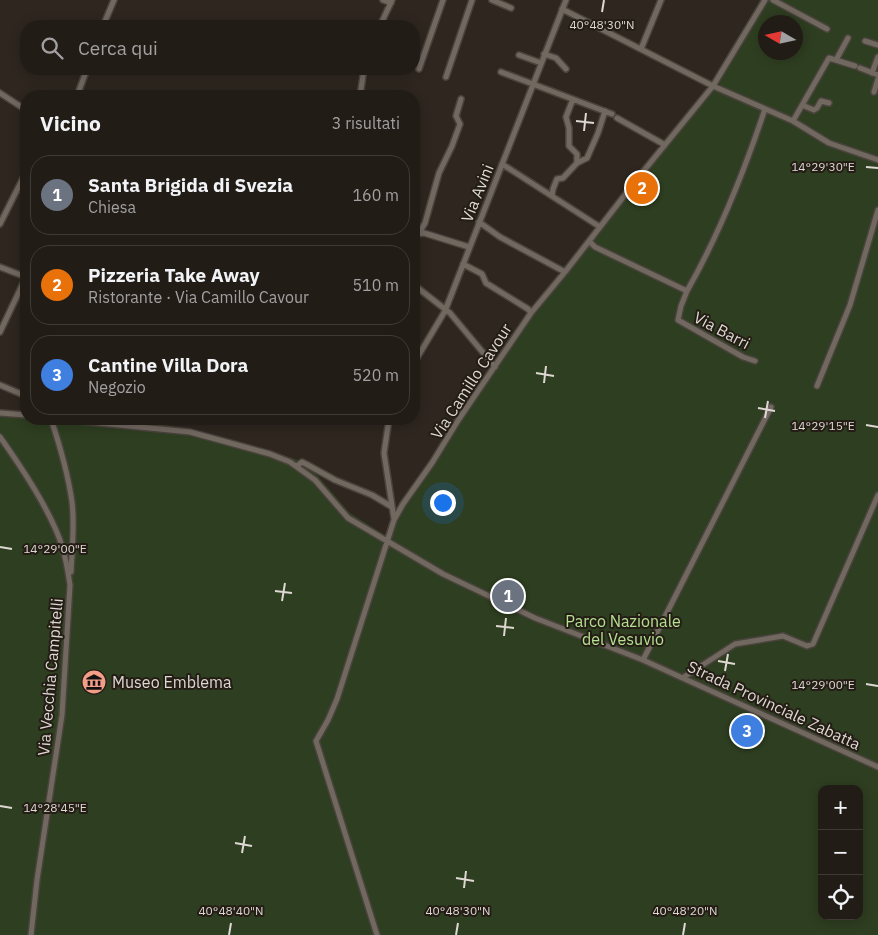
<!DOCTYPE html>
<html lang="it">
<head>
<meta charset="utf-8">
<style>
	body { margin:0; font-family:"IBM Plex Sans",sans-serif; background:#2e2924; color:#f1f3f6 }
	.controls { position:absolute; right:15px; bottom:15px; display:grid; overflow:hidden; border-radius:10px; box-shadow:0 2px 12px #0003 }
	.controls button { width:45px; height:45px; display:grid; place-items:center; padding:0; border:0; border-bottom:1px solid #3f3a36; background:#221c17; color:#f1f3f6; font:25px sans-serif }
	.compass { position:absolute; left:758px; top:15px; width:45px; height:45px; border-radius:50%; background:#221c17; box-shadow:0 2px 12px #0003; rotate:279deg }
	.you { position:absolute; left:442px; top:502px; width:18px; height:18px; margin:-12px; border:4px solid #fff; border-radius:50%; background:#1a73e8; box-shadow:0 0 0 8px #1a73e833 }
	.badge { display:grid; place-items:center; width:32px; height:32px; border-radius:50%; background:#f49e88; color:#fff; font-size:16px; font-weight:700 }
	.pin { position:absolute; translate:-50% -50%; border:2px solid #fff; box-shadow:0 1px 5px #0006 }
	.list { margin:0; padding:0; list-style:none }
	h2 { display:flex; justify-content:space-between; align-items:center; height:65px; margin:0; padding:0 20px; font-size:21px }
	h2 small { font-size:16px; font-weight:400; color:#a2a1a1 }
	.list li { display:grid; grid-template-columns:32px 1fr auto; gap:15px; align-items:center; box-sizing:border-box; height:80px; margin:0 10px 10px; padding:0 10px; border:1px solid #3f3a36; border-radius:20px }
	.list b { display:block; font-size:19px; white-space:nowrap }
	.list p { margin:0; font-size:16px; white-space:nowrap; color:#a2a1a1 }
	.list em { font-size:16px; font-style:normal; color:#a2a1a1 }
	.icon { flex:none; width:28px; height:28px; fill:none; stroke:currentColor; stroke-width:2; stroke-linecap:round; stroke-linejoin:round }
	.map { position:relative; flex:none; width:878px; height:935px; overflow:hidden }
	.search { position:absolute; background:#221c17; box-shadow:0 2px 12px #0003; left:20px; top:20px; width:400px; height:55px; display:flex; align-items:center; gap:12px; box-sizing:border-box; padding:0 18px; border-radius:20px; color:#a2a1a1; font-size:19px }
	.panel { position:absolute; background:#221c17; box-shadow:0 2px 12px #0003; left:20px; top:90px; width:400px; height:335px; border-radius:20px }
	.map>svg:first-child { display:block }
</style>
</head>
<body>
<div class="map">
<svg width="878" height="935" viewBox="0 0 878 935">
	<rect width="100%" height="100%" fill="#2e261f"/>
	<path fill="#2e3e20" fill-rule="evenodd" d="M760,0H878V935H0V409L26,413V419H98L166,425L220,436L268,450L307,463L349,512L386,536L399,507L418,481L523,322L644,165L677,129L710,88ZM766,22H796V52H766ZM822,789H859V916H822Z"/>
	<g fill="none" stroke-linecap="round" stroke-linejoin="round">
		<defs>
			<path id="minor" d="M383,0L391,3
				M492,0L511,8
				M773,0L827,29
				M562,9L713,86L793,121L829,143L878,160
				M103,26L114,0
				M380,26L392,0
				M865,41L878,45
				M641,49L661,0
				M544,54L556,58L566,69
				M519,55L541,63
				M836,60L848,38
				M860,68L878,75
				M419,69L443,0
				M501,72L612,114
				M872,73L878,57
				M446,77L472,0
				M874,92L878,79
				M0,93L26,110
				M77,96L87,69
				M360,96L364,69
				M573,99L566,117L569,128V146L577,154V163
				M802,105L814,110L817,108L821,101L829,103
				M617,118L665,145
				M793,121L829,58L855,66
				M502,164L600,227
				M552,196L553,189L557,179L563,178L577,163L587,158L598,133L605,111
				M479,222L500,237L565,272
				M0,224L26,172
				M419,233L425,223L439,173L452,146L460,124L456,116L461,99
				M414,234L424,233L469,247
				M589,241L595,247L687,291C720,233 744,172 765,109
				M463,264L482,274L486,283L528,309L531,313
				M0,267L26,277
				M414,285L450,313L495,367
				M687,291L681,306L678,320L743,357L755,361
				M0,332L26,277
				M414,363L445,311L566,0
				M0,385L26,396
				M817,386L850,305L878,210
				M0,413L26,415
				M51,419C60,446 68,474 72,502C75,525 72,549 71,572
				M59,419L190,432L270,454L290,462L315,480L348,518L443,574L535,618L643,660L878,767
				M389,419L384,453L394,519
				M0,437C22,468 51,511 62,546C66,559 68,571 70,585L62,715L37,880L31,935
				M297,466L302,462L306,464L335,480L372,495L392,507
				M643,660L771,407
				M684,677L735,644L783,636L807,646L813,644L878,495
				M377,935L316,741L328,720L337,699L394,520L403,504L432,463L459,419L531,313L565,272L642,173L713,86L765,0"/>
		</defs>
		<use href="#minor" stroke="#4a433d" stroke-width="8"/>
		<use href="#minor" stroke="#716860" stroke-width="5"/>
	</g>
	<path fill="none" stroke="#ded8d3" stroke-width="2" d="M602,12L604,0M576,121L594,123M584,131L586,113M866,167L878,168M536,373L554,376M544,383L546,366M758,408L775,411M765,418L768,401M866,425L878,427M0,547L12,549M275,591L292,593M282,601L285,583M496,626L514,628M504,636L506,618M718,661L735,664M725,671L728,654M866,684L878,686M0,806L12,808M235,843L252,846M242,853L245,836M456,878L474,881M464,888L466,871M229,935L231,923M456,935L458,923M683,935L685,923"/>
	<defs>
		<symbol id="museum-disc" viewBox="-11 -11 22 22"><circle r="9.5" fill="#f49e88" stroke="#241d15"/><path d="M0-6L6-3V-2H-6V-3ZM-5-1h2V3h-2ZM-1-1h2V3h-2ZM3-1h2V3H3ZM-6 4H6V6H-6Z" fill="#111"/></symbol>
	</defs>
	<g fill-rule="evenodd">
		<use href="#museum-disc" x="80" y="668" width="28" height="28"/>
	</g>
	<g text-anchor="middle" stroke-width="4" stroke-linejoin="round" paint-order="stroke">
		<g font-size="16" fill="#ded8d3" stroke="#241d15">
			<text transform="translate(477 193) rotate(-68)" y="6">Via Avini</text>
			<text transform="translate(722 330) rotate(28)" y="6">Via Barri</text>
			<text transform="translate(471 381) rotate(-57)" y="6">Via Camillo Cavour</text>
			<text transform="translate(50 677) rotate(-85)" y="6">Via Vecchia Campitelli</text>
			<text transform="translate(774 705) rotate(25)" y="6">Strada Provinciale Zabatta</text>
		</g>
		<g font-size="16" fill="#b4e090" stroke="#241d15">
			<text x="623" y="627">Parco Nazionale<tspan x="623" dy="18">del Vesuvio</tspan></text>
		</g>
		<g font-size="16" fill="#ded8d3" stroke="#241d15" text-anchor="start">
			<text x="112" y="688">Museo Emblema</text>
		</g>
	</g>
	<g font-size="12" text-anchor="middle" fill="#ded8d3" stroke="#241d15" stroke-width="4" stroke-linejoin="round" paint-order="stroke">
		<text x="602" y="29">40°48'30"N</text>
		<text x="823" y="171">14°29'30"E</text>
		<text x="823" y="430">14°29'15"E</text>
		<text x="55" y="553">14°29'00"E</text>
		<text x="823" y="689">14°29'00"E</text>
		<text x="55" y="812">14°28'45"E</text>
		<text x="231" y="915">40°48'40"N</text>
		<text x="458" y="915">40°48'30"N</text>
		<text x="685" y="915">40°48'20"N</text>
	</g>
</svg>
<div class="controls">
<button>+</button>
<button>−</button>
<button><svg class="icon" aria-label="locate" viewBox="0 0 24 24"><circle cx="12" cy="12" r="6"/><path d="M12 2v4M12 18v4M2 12h4M18 12h4"/></svg></button>
</div>
<svg class="compass" viewBox="-18 -18 36 36"><path d="M0-13l5 13h-10z" fill="#e53935"/><path d="M0 13l5-13h-10z" fill="#a2a1a1"/></svg>
<div class="you"></div>
<div class="pin badge" style="left:508px;top:596px;background:#6b7280">1</div>
<div class="pin badge" style="left:642px;top:188px;background:#e8710a">2</div>
<div class="pin badge" style="left:747px;top:731px;background:#3f7fe0">3</div>
<div class="search"><svg class="icon" aria-label="search" viewBox="0 0 24 24"><circle cx="10" cy="10" r="6"/><path d="M15 15l6 6"/></svg>Cerca qui</div>
<section class="panel">
<h2>Vicino<small>3 risultati</small></h2>
<ul class="list">
<li><span class="badge" style="background:#6b7280">1</span><div><b>Santa Brigida di Svezia</b><p>Chiesa</p></div><em>160 m</em></li>
<li><span class="badge" style="background:#e8710a">2</span><div><b>Pizzeria Take Away</b><p>Ristorante · Via Camillo Cavour</p></div><em>510 m</em></li>
<li><span class="badge" style="background:#3f7fe0">3</span><div><b>Cantine Villa Dora</b><p>Negozio</p></div><em>520 m</em></li>
</ul>
</section>
</div>
</body>
</html>
